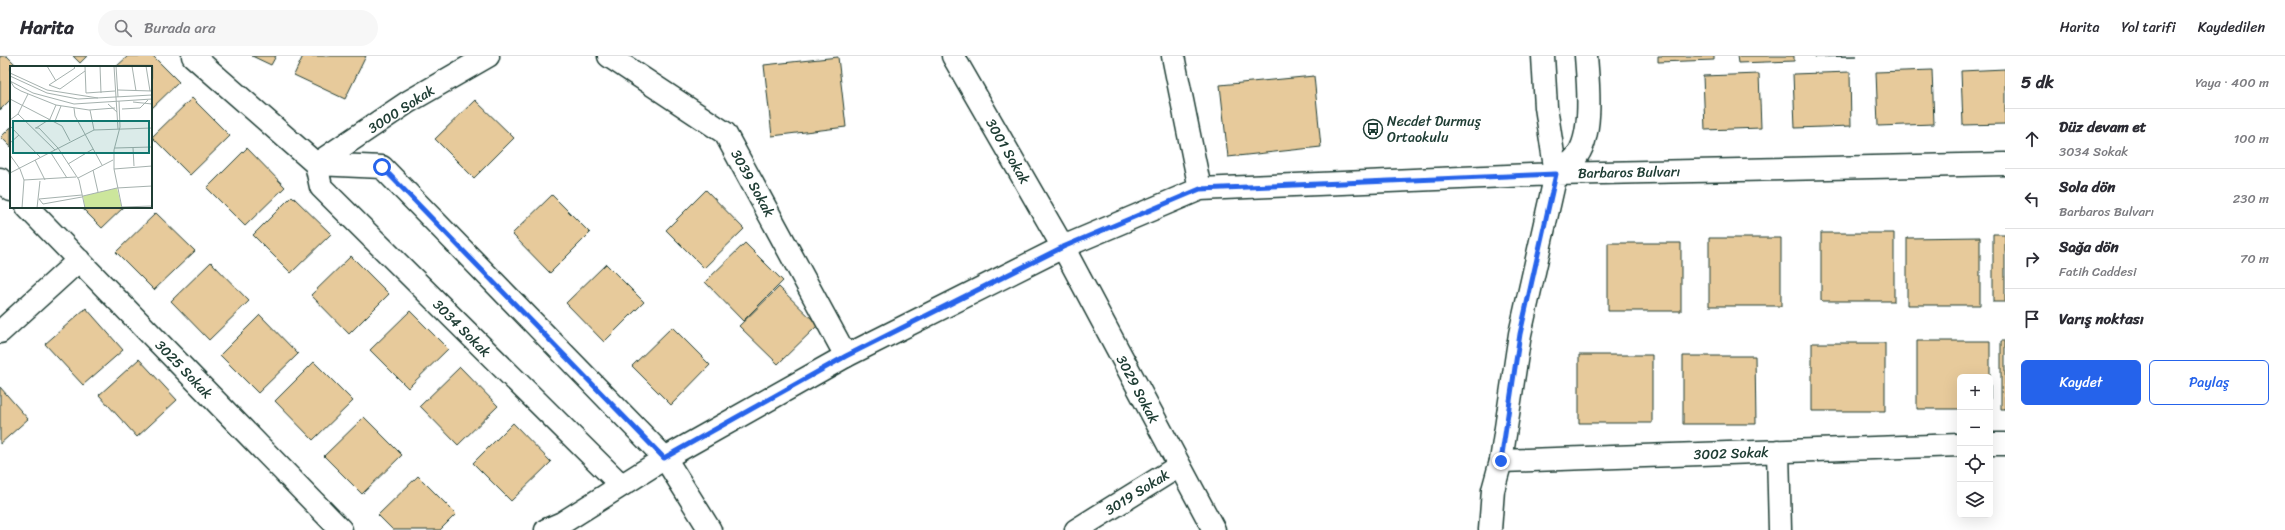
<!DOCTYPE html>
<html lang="tr">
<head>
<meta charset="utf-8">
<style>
	body { margin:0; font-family:Sriracha,sans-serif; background:#f7f7f7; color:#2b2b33 }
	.controls { position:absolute; right:12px; bottom:12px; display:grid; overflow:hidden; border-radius:6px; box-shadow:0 4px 16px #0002 }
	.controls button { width:36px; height:36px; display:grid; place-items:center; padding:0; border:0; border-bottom:1px solid #e1e1e2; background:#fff; color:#2b2b33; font:20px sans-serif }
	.stop { position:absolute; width:12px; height:12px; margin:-9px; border:3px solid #2563eb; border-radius:50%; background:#fff }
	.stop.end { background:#2563eb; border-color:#fff; box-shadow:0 1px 4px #0008 }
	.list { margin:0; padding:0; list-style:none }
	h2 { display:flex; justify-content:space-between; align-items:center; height:52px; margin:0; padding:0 16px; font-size:17px }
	h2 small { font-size:13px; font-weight:400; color:#7c7c81 }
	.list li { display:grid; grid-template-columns:26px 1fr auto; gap:12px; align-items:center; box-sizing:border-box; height:60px; padding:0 16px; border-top:1px solid #e1e1e2 }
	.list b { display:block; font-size:15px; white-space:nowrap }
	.list p { margin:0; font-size:13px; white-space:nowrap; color:#7c7c81 }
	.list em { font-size:13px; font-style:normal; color:#7c7c81 }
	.actions { display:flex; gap:8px; padding:12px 16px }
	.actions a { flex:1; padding:9px 0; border:1px solid #2563eb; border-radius:6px; text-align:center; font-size:14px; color:#2563eb }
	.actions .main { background:#2563eb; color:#fff }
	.icon { flex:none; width:22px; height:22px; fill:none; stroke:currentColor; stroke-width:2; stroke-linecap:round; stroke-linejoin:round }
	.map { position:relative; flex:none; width:2005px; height:474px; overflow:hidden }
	header { display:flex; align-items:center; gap:24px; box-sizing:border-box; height:56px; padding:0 20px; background:#fff; border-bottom:1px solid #e1e1e2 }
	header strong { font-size:19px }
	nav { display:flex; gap:22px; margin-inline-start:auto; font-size:14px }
	.search { width:280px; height:36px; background:#f7f7f7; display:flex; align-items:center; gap:10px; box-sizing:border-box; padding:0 14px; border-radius:22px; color:#7c7c81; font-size:15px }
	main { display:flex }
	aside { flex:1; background:#fff }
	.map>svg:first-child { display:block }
</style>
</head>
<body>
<header>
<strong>Harita</strong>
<div class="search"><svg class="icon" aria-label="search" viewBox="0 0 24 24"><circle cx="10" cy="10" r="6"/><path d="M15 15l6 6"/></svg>Burada ara</div>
<nav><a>Harita</a><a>Yol tarifi</a><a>Kaydedilen</a></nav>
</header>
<main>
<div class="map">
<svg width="2005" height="474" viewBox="0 0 2005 474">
	<rect width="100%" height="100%" fill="#fff"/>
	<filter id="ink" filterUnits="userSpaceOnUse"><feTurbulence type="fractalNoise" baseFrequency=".025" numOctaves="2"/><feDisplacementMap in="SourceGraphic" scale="8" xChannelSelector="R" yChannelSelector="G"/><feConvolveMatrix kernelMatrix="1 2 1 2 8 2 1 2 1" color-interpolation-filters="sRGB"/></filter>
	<g filter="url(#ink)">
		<path fill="#e7ca9b" stroke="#1f3d34" d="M0,0H7L18,11H11V43L0,54Z
			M73,0H87L80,7Z
			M128,0H153L179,26L151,53V11H116Z
			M252,0H276L271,9Z
			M303,0H366L345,43L294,19Z
			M1658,0H1714V4L1658,6Z
			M1737,0H1794V5L1738,7Z
			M1815,0H1857L1815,1Z
			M838,1L846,71L772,80L764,9Z
			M2005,13V68L1963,69L1961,15Z
			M1932,14L1934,68L1878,70L1876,16Z
			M1850,16L1851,70L1795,72L1793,18Z
			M1759,18L1761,72L1705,74L1703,20Z
			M1314,20L1321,91L1228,101L1220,29Z
			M192,42L230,80L190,119L152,81Z
			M475,44L514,82L474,122L435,83Z
			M11,71V91L1,81Z
			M247,92L285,131L245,170L207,132Z
			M706,134L744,173L704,212L666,174Z
			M552,139L590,177L550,217L512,178Z
			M292,140L331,178L291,217L253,179Z
			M81,151H124L102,172Z
			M156,157L195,195L154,234L116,196Z
			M1821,177H1894V245H1821Z
			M1993,178H2005V246H1993Z
			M1980,181V249H1907V182Z
			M1709,182H1781V250H1709Z
			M745,187L783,225L743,265L705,226Z
			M1608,187H1681V255H1608Z
			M351,200L389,238L349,278L311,239Z
			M211,206L249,245L209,284L171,245Z
			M606,208L644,246L604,286L566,247Z
			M779,231L818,269L778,308L739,270Z
			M86,252L123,294L83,329L45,288Z
			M410,255L448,293L408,332L370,294Z
			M260,259L298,298L258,337L220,299Z
			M672,271L710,309L671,349L632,310Z
			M1917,285H1990V353V321H1960V353H1917Z
			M2001,285H2005V353H2001Z
			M1812,287H1885V355H1812Z
			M1579,299H1652V367H1579Z
			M1683,300H1755L1756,368H1683Z
			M139,303L177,344L137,381L99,339Z
			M314,306L353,345L313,384L275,345Z
			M460,311L498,350L458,389L420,350Z
			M0,331L28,363L0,388Z
			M364,361L402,399L362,438L324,400Z
			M513,367L551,406L511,445L473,407Z
			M418,420L456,458L440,474H393L378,459Z"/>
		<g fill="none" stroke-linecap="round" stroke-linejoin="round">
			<defs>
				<path id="street" d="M193,0L316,108L321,131L620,428
					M609,0L725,77L846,300
					M953,0L1063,191L1214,474
					M1173,0L1200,133
					M316,108L382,111L665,402L710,474
					M316,108L408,46L488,0
					M0,123L11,134
					M27,151L341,474
					M0,276L79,204
					M1990,388H2005
					M1778,395L1780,474
					M1501,405L1960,389
					M1076,474L1179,410"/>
				<path id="secondary" d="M1556,118C1562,113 1570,108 1575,102C1594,82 1588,26 1586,0
					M546,474L562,467L665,402L846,300L1063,191L1200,133L1556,118L2005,108
					M1490,474L1493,434L1501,405L1520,278L1556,118L1546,51L1543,0"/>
			</defs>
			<use href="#street" stroke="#1f3d34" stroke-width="25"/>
			<use href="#secondary" stroke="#1f3d34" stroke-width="25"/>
			<use href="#street" stroke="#fff" stroke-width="22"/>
			<use href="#secondary" stroke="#fff" stroke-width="22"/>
		</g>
	</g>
	<g fill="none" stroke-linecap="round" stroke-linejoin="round" filter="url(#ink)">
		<path stroke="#2563eb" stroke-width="5" d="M382,111L664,402L846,300L1063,191L1200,133L1556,118L1520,278L1501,405"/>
	</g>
	<defs>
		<symbol id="bus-ring" viewBox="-11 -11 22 22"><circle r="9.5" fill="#fff" stroke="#1f3d34" stroke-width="1.5"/><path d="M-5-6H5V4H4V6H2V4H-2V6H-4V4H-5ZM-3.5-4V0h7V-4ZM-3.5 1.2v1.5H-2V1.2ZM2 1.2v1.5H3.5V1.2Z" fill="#1f3d34"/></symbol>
	</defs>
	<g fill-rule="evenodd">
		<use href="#bus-ring" x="1362" y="62" width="22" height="22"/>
	</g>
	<g text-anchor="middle" stroke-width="3" stroke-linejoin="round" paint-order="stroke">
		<g font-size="14" fill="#1f3d34" stroke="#fff">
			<text transform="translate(401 53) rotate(-33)" y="5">3000 Sokak</text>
			<text transform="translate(1008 95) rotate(60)" y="5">3001 Sokak</text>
			<text transform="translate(1629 116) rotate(-1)" y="5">Barbaros Bulvarı</text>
			<text transform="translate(753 127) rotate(61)" y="5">3039 Sokak</text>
			<text transform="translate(462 272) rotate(45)" y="5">3034 Sokak</text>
			<text transform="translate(184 313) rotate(46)" y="5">3025 Sokak</text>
			<text transform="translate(1138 333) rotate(62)" y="5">3029 Sokak</text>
			<text transform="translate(1731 397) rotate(-2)" y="5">3002 Sokak</text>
			<text transform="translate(1137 436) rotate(-32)" y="5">3019 Sokak</text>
		</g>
		<g font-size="14" fill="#1f3d34" stroke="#fff" text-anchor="start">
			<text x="1387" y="70">Necdet Durmuş<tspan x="1387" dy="16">Ortaokulu</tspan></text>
		</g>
	</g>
	<g transform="translate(10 10)">
		<rect width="142" height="142" fill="#fff"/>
		<path d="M107,122L112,142H75L73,130Z" fill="#cce69c"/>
		<path fill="none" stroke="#a5b1ae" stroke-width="1" d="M37,0L46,15M75,0L76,27L105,25M90,0L91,27M104,0L108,63M106,0L108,31M122,0L126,25M136,0L140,25M0,7L37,24L88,32M0,10L37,27L68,33L142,29M0,15L23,27L64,38L142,33M1,16L4,21L11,25L46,39L79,44L105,42M39,19L50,23L75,5M39,19L65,2L63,0M108,24L142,25M0,33L52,60L60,75M109,35L110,61L104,84V103L112,142M123,36L142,38M98,38L107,46M64,42L65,50L92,99M112,43L130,42L138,34M80,44L84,64M8,48L45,84M0,54L8,48L18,28M45,55L51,40M0,60L30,91M25,62H29L48,82L69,114L75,142M26,62L40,53L46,39M0,77L9,69M105,82L142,81M123,82L124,100M41,87L57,112M0,89L10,103L14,114L12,142M25,94L35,114M58,98L83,83M104,103L142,100M83,104L88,126M0,107L84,64L142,62M68,112L103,94M14,114L66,111M73,130L107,122L142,120M29,133L33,138L72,131M29,133L72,129M112,141L142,140M27,142L30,115"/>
		<path fill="#0f766e" fill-opacity="0.15" stroke="#0f766e" stroke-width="2" d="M3,55H139V87H3Z"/>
		<rect width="142" height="142" fill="none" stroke="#1f3d34" stroke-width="2"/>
	</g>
</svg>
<div class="controls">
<button>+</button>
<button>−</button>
<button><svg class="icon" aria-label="locate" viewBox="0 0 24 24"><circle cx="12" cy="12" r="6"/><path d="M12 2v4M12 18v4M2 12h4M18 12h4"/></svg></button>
<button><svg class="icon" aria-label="layers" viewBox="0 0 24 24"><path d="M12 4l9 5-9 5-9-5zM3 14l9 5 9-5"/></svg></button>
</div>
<div class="stop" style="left:382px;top:111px"></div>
<div class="stop end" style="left:1501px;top:405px"></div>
</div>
<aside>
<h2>5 dk<small>Yaya · 400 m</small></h2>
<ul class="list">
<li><svg class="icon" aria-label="ahead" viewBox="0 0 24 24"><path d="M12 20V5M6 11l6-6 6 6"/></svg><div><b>Düz devam et</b><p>3034 Sokak</p></div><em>100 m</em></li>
<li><svg class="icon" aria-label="left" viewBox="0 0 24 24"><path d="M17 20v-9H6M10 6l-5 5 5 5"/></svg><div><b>Sola dön</b><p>Barbaros Bulvarı</p></div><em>230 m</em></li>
<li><svg class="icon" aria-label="right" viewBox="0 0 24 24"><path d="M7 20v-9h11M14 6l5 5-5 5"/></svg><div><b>Sağa dön</b><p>Fatih Caddesi</p></div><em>70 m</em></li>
<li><svg class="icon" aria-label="arrive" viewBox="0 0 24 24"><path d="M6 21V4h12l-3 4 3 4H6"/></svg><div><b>Varış noktası</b></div></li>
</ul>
<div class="actions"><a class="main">Kaydet</a><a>Paylaş</a></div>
</aside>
</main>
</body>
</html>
